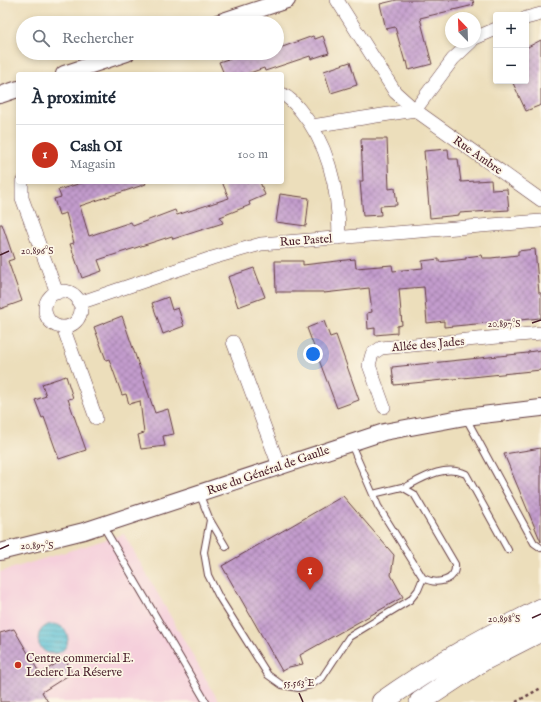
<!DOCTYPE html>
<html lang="fr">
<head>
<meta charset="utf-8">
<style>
	body { margin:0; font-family:"IM FELL English",serif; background:#f2f2f3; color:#1f2937 }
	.controls { position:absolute; right:12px; top:12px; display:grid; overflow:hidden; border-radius:4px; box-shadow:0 2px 6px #0003 }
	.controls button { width:36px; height:36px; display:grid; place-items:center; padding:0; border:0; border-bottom:1px solid #e0e1e3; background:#fff; color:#1f2937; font:20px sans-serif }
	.compass { position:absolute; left:445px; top:12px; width:36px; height:36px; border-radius:50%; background:#fff; box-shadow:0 2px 6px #0003; rotate:337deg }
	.you { position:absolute; left:313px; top:354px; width:14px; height:14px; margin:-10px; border:3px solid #fff; border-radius:50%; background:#1a73e8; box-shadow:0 0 0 6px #1a73e833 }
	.badge { display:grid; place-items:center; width:26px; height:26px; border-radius:50%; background:#c8321e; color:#fff; font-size:13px; font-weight:700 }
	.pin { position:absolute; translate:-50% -33px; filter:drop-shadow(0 1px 2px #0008) }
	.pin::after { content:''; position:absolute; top:21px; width:14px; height:12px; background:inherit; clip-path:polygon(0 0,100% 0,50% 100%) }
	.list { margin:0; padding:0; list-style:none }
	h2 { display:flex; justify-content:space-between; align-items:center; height:52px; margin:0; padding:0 16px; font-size:17px }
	h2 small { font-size:13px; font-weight:400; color:#747a83 }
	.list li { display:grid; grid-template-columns:26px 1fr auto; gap:12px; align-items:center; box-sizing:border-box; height:60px; padding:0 16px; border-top:1px solid #e0e1e3 }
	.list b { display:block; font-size:15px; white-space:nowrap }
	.list p { margin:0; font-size:13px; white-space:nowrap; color:#747a83 }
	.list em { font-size:13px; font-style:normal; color:#747a83 }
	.icon { flex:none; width:22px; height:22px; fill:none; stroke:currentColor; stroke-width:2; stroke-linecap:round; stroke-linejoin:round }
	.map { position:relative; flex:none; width:541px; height:702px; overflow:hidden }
	.search { position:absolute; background:#fff; box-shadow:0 2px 6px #0003; left:16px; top:16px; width:268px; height:44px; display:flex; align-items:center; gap:10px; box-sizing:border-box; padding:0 14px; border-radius:22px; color:#747a83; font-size:15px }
	.panel { position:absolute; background:#fff; box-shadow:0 2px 6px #0003; left:16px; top:72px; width:268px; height:112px; border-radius:4px }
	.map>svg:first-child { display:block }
</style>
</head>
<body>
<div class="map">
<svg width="541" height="702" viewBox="0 0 541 702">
	<defs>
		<pattern id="water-rules" width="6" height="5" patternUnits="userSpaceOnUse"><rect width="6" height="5" fill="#58c0d5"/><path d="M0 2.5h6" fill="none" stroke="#4b9bad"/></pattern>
		<pattern id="building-cross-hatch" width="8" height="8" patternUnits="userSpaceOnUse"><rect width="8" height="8" fill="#c39ccd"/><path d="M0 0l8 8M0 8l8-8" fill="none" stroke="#a07fa7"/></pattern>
	</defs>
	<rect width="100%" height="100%" fill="#fcf5e5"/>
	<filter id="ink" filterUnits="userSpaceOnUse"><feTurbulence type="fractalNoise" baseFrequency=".025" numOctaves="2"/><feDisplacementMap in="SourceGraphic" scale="8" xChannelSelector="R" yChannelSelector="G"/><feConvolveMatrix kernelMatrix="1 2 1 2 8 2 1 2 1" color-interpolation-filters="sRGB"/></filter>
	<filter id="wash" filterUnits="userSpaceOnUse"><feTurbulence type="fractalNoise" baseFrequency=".012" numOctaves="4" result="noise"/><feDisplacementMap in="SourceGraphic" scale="16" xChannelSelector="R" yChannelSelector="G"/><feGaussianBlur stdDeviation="0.9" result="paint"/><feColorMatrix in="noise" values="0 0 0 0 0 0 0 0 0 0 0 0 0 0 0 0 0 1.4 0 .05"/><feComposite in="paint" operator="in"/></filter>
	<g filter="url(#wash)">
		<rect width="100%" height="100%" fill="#ecdebb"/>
		<path fill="#f5cfdb" d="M124,534L219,702H0V572Z"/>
		<path fill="url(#water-rules)" stroke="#517080" d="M38 639a15 15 0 1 1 30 0a15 15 0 1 1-30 0Z"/>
		<g id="blocks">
			<path fill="url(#building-cross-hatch)" d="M397,0H473L474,5L420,18L432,64L409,70L407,61L405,62L395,27L386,29L380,4Z
				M313,36L315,39L323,36L329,53L311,59L310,56L265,71L264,68L247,74H224L219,62L246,53L249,58L262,53H277V49Z
				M541,40V105L526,111L512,81H526V48Z
				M350,62L357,85L331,93L324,71Z
				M361,139H387L389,189L395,188L397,205L380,206L381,215L363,216L360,181H363Z
				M448,149L449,159H458L461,182L491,180L492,190L507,189L509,210L459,213V215L430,218L424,151Z
				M85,182H145L146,184L80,206L89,236L131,222L133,226L175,210L177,215L229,198L222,182H260L265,195L249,202L250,205L220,217L223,223L173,239L172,236L98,260L102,271L82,278L70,244L74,243L66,213L59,215L54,199L61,197L58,190Z
				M280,194L309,198L306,226L276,222Z
				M0,224H2L14,259L8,261L22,301L0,309Z
				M535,249L539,293H541V318L444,327V321L427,323L424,287L399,289L402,325L397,326V333L375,335V328L368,329L367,313L372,312L369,288L324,293V292H276L275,261H303V265L355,259L356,268L392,265L393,271L423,268L422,261L439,259V262L466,259V257L481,255L482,258H491L518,255V251Z
				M254,268L265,297L238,307L228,277Z
				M168,297L172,310L178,308L184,326L163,334L152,303Z
				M122,316L155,413L168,409L174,434L163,436L165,446L141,449L138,435L144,433L140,401L129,404L126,394L122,395L109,359L106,360L94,327Z
				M324,321L330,337L336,335L359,400L337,408L307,328Z
				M541,350V370L394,385L392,367L528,353V352Z
				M66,376L73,398L68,399L86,450L59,459L44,417L42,418L35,400L46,396L42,384Z
				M541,448V542L504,454Z
				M343,496L394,555L391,575L403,597L300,655L303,664L289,667L282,671L222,566Z
				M14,629L40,674L65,658L72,673L42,692L48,702H0V633Z"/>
		</g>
	</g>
	<g filter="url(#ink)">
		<use href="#blocks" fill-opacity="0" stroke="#623c41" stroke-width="1"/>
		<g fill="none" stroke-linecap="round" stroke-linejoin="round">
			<defs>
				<path id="service" d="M466,418L534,543L541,548
					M351,444L378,506L423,578C436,585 457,582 455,564L414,494L402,487L373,494
					M404,488C423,478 444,464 466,474L508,550
					M199,493L210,520L204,552L208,575L219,597L268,675L282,685L298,688L311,685L322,678L349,637L410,600L418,590L423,578
					M210,520L226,547
					M103,526L206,702"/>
				<path id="minor" d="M337,0L395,92L415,110L541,200
					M526,18L541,14
					M475,38L496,29
					M282,94C290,98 294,103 300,110C330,146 339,193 339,238
					M415,110L453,59L471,42
					M312,126L415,110
					M22,182V198L57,293
					M45 309a18 18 0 1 1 36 0a18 18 0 1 1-36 0Z
					M79,303L212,258L261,244L541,221
					M63,327L96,418
					M233,342L279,466
					M384,407L369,365L372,354L381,348L541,333"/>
				<path id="tertiary" d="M217,23L287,0
					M64,74L127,53
					M0,95L18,89
					M0,552L84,531L384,432L465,417L541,408"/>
				<path id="trunk" d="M382,702C432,666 486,637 541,609
					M420,702L482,661L541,631"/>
			</defs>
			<use href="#service" stroke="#623c41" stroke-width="8"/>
			<use href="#minor" stroke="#623c41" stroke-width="14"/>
			<use href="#tertiary" stroke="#623c41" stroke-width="18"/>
			<use href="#trunk" stroke="#623c41" stroke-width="22"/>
			<path stroke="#623c41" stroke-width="2.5" stroke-dasharray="3 3" stroke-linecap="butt" d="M516,702L541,688"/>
			<use href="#service" stroke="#fff" stroke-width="6"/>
			<use href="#minor" stroke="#fff" stroke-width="13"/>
			<use href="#tertiary" stroke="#fff" stroke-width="16"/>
			<use href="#trunk" stroke="#fff" stroke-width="21"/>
		</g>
	</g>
	<path fill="none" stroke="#4a1f2b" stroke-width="1.5" d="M0,255L9,251M532,323L541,320M0,549L9,545M532,618L541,614M299,693L303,702"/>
	<circle fill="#c8321e" stroke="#fcf5e5" stroke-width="1.5" cx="18" cy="665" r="4"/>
	<g text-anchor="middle" stroke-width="3.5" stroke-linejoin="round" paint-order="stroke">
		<g font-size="12" fill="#4a1f2b" stroke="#fcf5e5">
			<text transform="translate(478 155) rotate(35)" y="4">Rue Ambre</text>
			<text transform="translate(306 240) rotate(-4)" y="4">Rue Pastel</text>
			<text transform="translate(428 344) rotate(-5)" y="4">Allée des Jades</text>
			<text transform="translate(268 470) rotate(-19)" y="4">Rue du Général de Gaulle</text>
		</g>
		<g font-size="12" fill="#4a1f2b" stroke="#fcf5e5" text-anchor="start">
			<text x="26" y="662">Centre commercial E.<tspan x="26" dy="14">Leclerc La Réserve</tspan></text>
		</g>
	</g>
	<g font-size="10" text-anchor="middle" fill="#4a1f2b" stroke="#fcf5e5" stroke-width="3.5" stroke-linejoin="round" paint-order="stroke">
		<text x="37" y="254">20.896°S</text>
		<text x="504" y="327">20.897°S</text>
		<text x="37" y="549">20.897°S</text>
		<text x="504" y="622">20.898°S</text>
		<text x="299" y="686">55.563°E</text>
	</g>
</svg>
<div class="controls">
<button>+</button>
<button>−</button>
</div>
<svg class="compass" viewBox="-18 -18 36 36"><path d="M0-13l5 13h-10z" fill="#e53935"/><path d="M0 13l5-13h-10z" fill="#747a83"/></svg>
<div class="you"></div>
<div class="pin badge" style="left:310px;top:590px">1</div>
<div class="search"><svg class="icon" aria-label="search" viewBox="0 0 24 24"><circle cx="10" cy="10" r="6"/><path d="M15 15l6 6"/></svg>Rechercher</div>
<section class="panel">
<h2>À proximité<small></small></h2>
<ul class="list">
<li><span class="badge">1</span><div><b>Cash OI</b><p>Magasin</p></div><em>100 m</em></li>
</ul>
</section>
</div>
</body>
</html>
